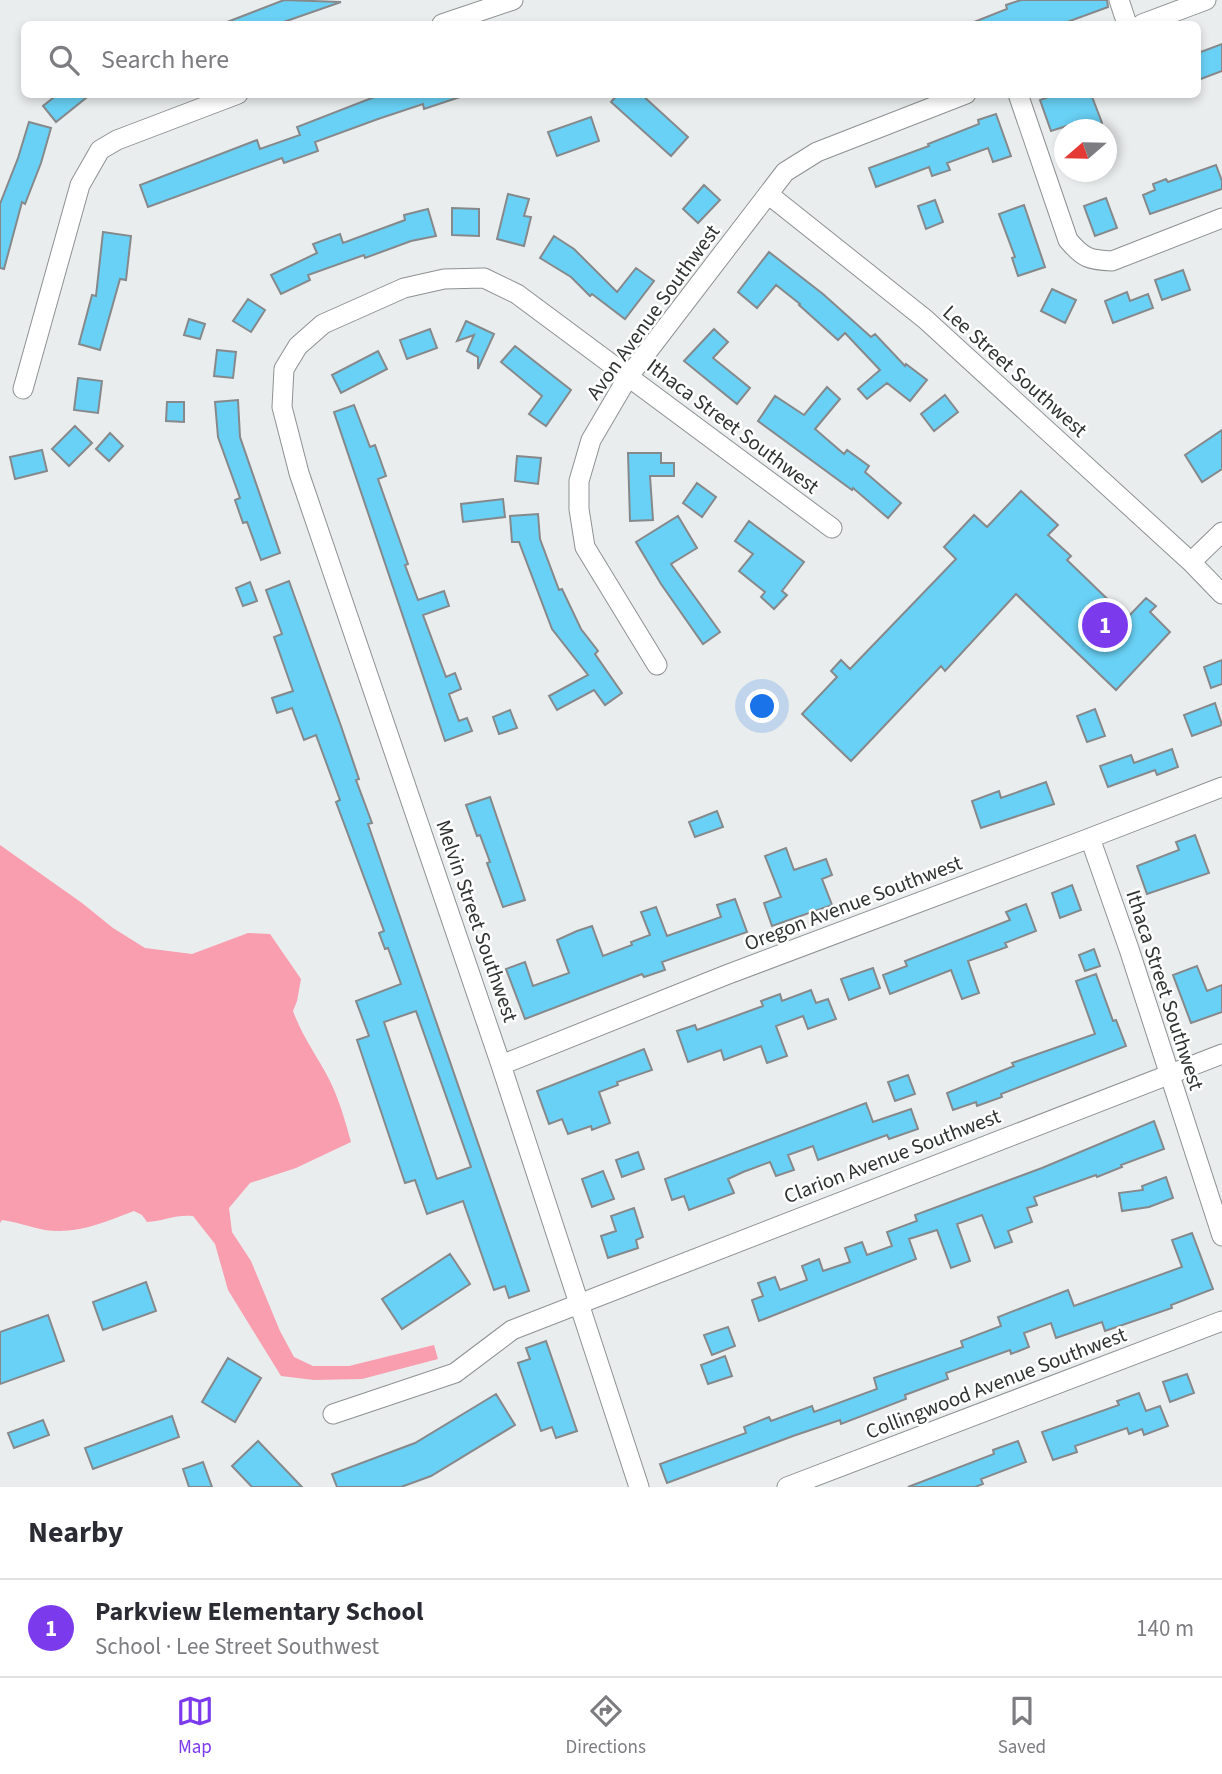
<!DOCTYPE html>
<html lang="en">
<head>
<meta charset="utf-8">
<style>
	body { margin:0; font-family:"Source Sans 3",sans-serif; background:#f7f7f7; color:#2b2b33 }
	.compass { position:absolute; left:1054px; top:119px; width:63px; height:63px; border-radius:50%; background:#fff; box-shadow:0 4px 10px #0003; rotate:250deg }
	.you { position:absolute; left:763px; top:707px; width:24px; height:24px; margin:-18px; border:5px solid #fff; border-radius:50%; background:#1a73e8; box-shadow:0 0 0 10px #1a73e833 }
	.badge { display:grid; place-items:center; width:46px; height:46px; border-radius:50%; background:#7c3aed; color:#fff; font-size:23px; font-weight:700 }
	.pin { position:absolute; translate:-50% -50%; border:4px solid #fff; box-shadow:0 2px 7px #0006 }
	.list { margin:0; padding:0; list-style:none }
	h2 { display:flex; justify-content:space-between; align-items:center; height:91px; margin:0; padding:0 28px; font-size:30px }
	h2 small { font-size:23px; font-weight:400; color:#7c7c81 }
	.list li { display:grid; grid-template-columns:46px 1fr auto; gap:21px; align-items:center; box-sizing:border-box; height:98px; padding:0 28px; border-top:2px solid #e1e1e2 }
	.list b { display:block; font-size:26px; white-space:nowrap }
	.list p { margin:0; font-size:23px; white-space:nowrap; color:#7c7c81 }
	.list em { font-size:23px; font-style:normal; color:#7c7c81 }
	.icon { flex:none; width:38px; height:38px; fill:none; stroke:currentColor; stroke-width:2; stroke-linecap:round; stroke-linejoin:round }
	.map { position:relative; flex:none; width:1222px; height:1487px; overflow:hidden }
	.search { position:absolute; background:#fff; box-shadow:0 4px 10px #0003; left:21px; right:21px; top:21px; height:77px; display:flex; align-items:center; gap:18px; box-sizing:border-box; padding:0 24px; border-radius:10px; color:#7c7c81; font-size:26px }
	.sheet { height:189px; background:#fff }
	nav { display:flex; justify-content:space-around; align-items:center; box-sizing:border-box; height:98px; border-top:2px solid #e1e1e2; background:#fff; font-size:19px; color:#7c7c81 }
	nav a { display:grid; justify-items:center; gap:4px }
	nav .on { color:#7c3aed }
	.map>svg:first-child { display:block }
</style>
</head>
<body>
<div class="map">
<svg width="1222" height="1487" viewBox="0 0 1222 1487">
	<rect width="100%" height="100%" fill="#eaedee"/>
	<path fill="#f89eaf" d="M0,845L82,903L113,928L145,948L192,954L248,933L270,934L301,979L297,1001L293,1011C302,1036 317,1056 329,1079C339,1099 345,1120 351,1142L296,1168L250,1183L229,1208L232,1232L251,1261L280,1331L294,1357L313,1366H349L434,1345L438,1359L362,1379L314,1380L281,1376L228,1290L215,1244L193,1216C177,1214 163,1221 147,1222L142,1215L134,1211C105,1222 76,1235 45,1230C30,1227 17,1222 2,1220L0,1223Z"/>
	<path fill="#69d1f5" stroke="#86898b" stroke-width="2" fill-rule="evenodd" d="M284,0L341,2L278,24H222Z
		M1021,0H1107L1108,7L1067,22L1068,24H969L1007,9L1006,5Z
		M1222,44V71L1198,80V53Z
		M58,94H91L56,122L43,106Z
		M382,94H460V97L424,109L423,104L378,119L315,142L318,151L284,163L282,158L148,207L140,185L257,140L260,149L300,135L297,127Z
		M618,94H641L688,137L671,156L611,102Z
		M1057,94H1091L1102,123L1082,130L1079,122L1051,131L1040,100Z
		M996,114L1011,156L993,162L988,148L947,163L950,170L932,176L929,167L876,187L869,168L929,146L928,144L979,124L978,120Z
		M591,117L599,141L557,156L548,132Z
		M29,122L51,128L41,163L25,204L22,202L4,269L0,268V204L18,158Z
		M1216,165L1222,181V189L1150,214L1143,195L1155,190L1153,184L1166,179L1168,182Z
		M704,185L720,200L698,223L683,209Z
		M508,194L529,199L524,216L531,217L524,246L497,239Z
		M1106,198L1117,228L1095,236L1084,206Z
		M935,200L943,222L926,229L918,206Z
		M1024,205L1045,267L1018,276L1012,258L1015,257L999,214Z
		M452,208L479,209V236L452,235Z
		M428,209L436,236L411,241L365,258L364,255L308,275L310,280L281,294L271,275L317,253L313,244L340,234L343,243L405,220L404,215Z
		M103,232L131,236L126,280L120,279L100,350L79,344L92,295L96,296Z
		M554,236L574,249L617,292L636,268L654,281L625,319L592,294L590,296L571,277L540,258Z
		M769,252L823,294L871,337L875,334L905,366L906,364L927,380L910,401L887,383L867,399L858,389L880,370L845,333L838,340L799,305L800,304L776,285L757,308L738,292Z
		M1183,270L1190,290L1162,300L1155,280Z
		M1052,289L1076,300L1065,323L1041,311Z
		M1127,292L1130,301L1148,294L1153,308L1113,323L1105,301Z
		M248,299L265,310L251,332L233,321Z
		M189,319L205,324L200,339L184,335Z
		M466,321L494,334L478,369V357L467,351L474,335L457,341Z
		M430,329L437,348L407,359L400,340Z
		M714,329L728,342L713,358L750,388L737,404L684,361Z
		M515,346L571,390L546,426L529,414L542,396L501,362Z
		M217,350L236,352L233,378L214,376Z
		M378,351L387,369L341,393L332,375Z
		M78,378L102,381L98,413L74,410Z
		M827,387L840,399L815,429L844,454L847,450L869,466L865,472L901,503L888,518L853,488L852,490L758,421L775,396L804,415Z
		M945,395L958,412L934,431L921,414Z
		M238,400L240,437L280,553L261,560L247,522L243,523L235,500L240,498L218,437L215,402Z
		M167,402H184V422L166,421Z
		M354,405L370,447L375,445L386,476L378,479L408,564L405,565L418,600L444,591L449,606L423,615L446,677L455,673L461,689L449,694L459,721L467,718L472,731L445,741L334,412Z
		M75,426L92,443L69,466L52,449Z
		M1222,430V469L1202,482L1185,455Z
		M110,433L123,446L109,461L96,449Z
		M42,450L47,471L15,479L10,457Z
		M628,453H661V463H674V476H650L653,520L630,521Z
		M517,456L541,458L538,484L515,481Z
		M697,483L716,497L702,517L683,503Z
		M1021,491L1058,525L1048,535L1071,556L1067,560L1127,618L1146,598L1156,606L1150,612L1170,632L1116,690L1016,594L945,671L941,666L851,761L802,714L837,677L831,671L841,660L850,669L956,559L944,547L974,515L987,527Z
		M503,499L505,517L463,522L461,504Z
		M538,514L540,539L559,590L562,589L581,629L598,651L595,654L622,693L605,705L594,690L557,710L549,696L588,675L552,629L519,542H512L510,516Z
		M678,516L697,548L671,564L720,632L703,644L661,584L636,542Z
		M749,521L804,562L782,591L787,595L774,609L761,597L765,592L739,571L753,554L735,541Z
		M289,581L341,726L359,779L356,780L372,823L368,824L529,1291L509,1298L505,1286L494,1290L463,1201L427,1214L415,1180L405,1183L357,1040L369,1036L356,1001L401,984L388,948L385,949L379,933L384,931L336,802L340,800L316,735L304,740L292,708L277,713L272,698L293,691L274,637L282,634L266,590ZM416,1011L471,1167L437,1179L384,1022Z
		M250,582L257,601L243,606L236,588Z
		M1222,660V684L1211,688L1204,667Z
		M1215,703L1222,725L1192,736L1184,715Z
		M1095,709L1105,736L1087,742L1077,716Z
		M510,710L517,728L499,734L493,717Z
		M1172,749L1178,767L1157,775L1155,770L1108,787L1100,766L1131,755L1134,763Z
		M1046,782L1054,804L981,828L972,801L999,791L1001,798Z
		M490,797L525,900L503,907L487,863L490,862L480,835L477,836L466,805Z
		M717,811L723,827L695,837L689,822Z
		M1195,835L1209,873L1147,894L1137,866L1179,850L1176,842Z
		M786,848L794,870L826,859L832,875L822,879L832,905L772,926L764,903L781,897L765,856Z
		M1072,885L1081,910L1060,918L1052,893Z
		M735,899L747,932L662,962L665,970L644,977L642,974L525,1019L506,969L525,962L533,986L569,973L557,940L577,931L592,926L603,956L632,945L631,942L650,935L641,912L656,907L667,936L721,917L717,905Z
		M1026,904L1036,931L1005,943L1007,947L968,961L979,993L962,999L951,970L890,994L883,975L907,966L905,961L1010,920L1006,912Z
		M1094,949L1100,966L1085,971L1079,955Z
		M1197,966L1207,991L1222,985V1012L1191,1023L1173,975Z
		M873,968L880,988L849,1000L841,979Z
		M1096,974L1113,1021L1116,1020L1126,1046L1001,1094L1002,1097L977,1106L976,1102L953,1110L947,1093L1014,1066L1012,1063L1095,1034L1076,981Z
		M811,990L816,1003L828,999L836,1019L808,1029L803,1016L776,1026L787,1056L767,1063L761,1046L724,1060L721,1050L688,1062L677,1031L695,1025L697,1030L763,1006L761,1001L780,994L782,1001Z
		M644,1049L652,1070L617,1082L618,1085L599,1092L610,1123L592,1130L591,1126L568,1134L562,1119L549,1124L537,1091Z
		M908,1075L915,1094L895,1101L888,1082Z
		M866,1103L873,1122L911,1109L918,1129L889,1139L887,1135L818,1160L813,1146L788,1155L794,1170L776,1176L770,1162L743,1172L728,1179L734,1193L689,1210L684,1196L672,1200L665,1179Z
		M1154,1121L1164,1149L1121,1165L1122,1167L1097,1177L1096,1175L1034,1197L1037,1205L1027,1208L1032,1222L1008,1231L1012,1242L995,1248L982,1215L957,1224L970,1261L951,1268L937,1230L909,1239L916,1259L759,1321L752,1300L763,1296L758,1283L775,1277L780,1290L807,1280L802,1266L819,1259L823,1271L850,1262L845,1248L862,1242L867,1255L892,1246L887,1232L917,1221L915,1215L1042,1168Z
		M638,1152L644,1169L622,1177L616,1160Z
		M603,1171L614,1199L592,1207L582,1179Z
		M1166,1177L1173,1198L1149,1207L1122,1211L1119,1193L1143,1190L1142,1186Z
		M634,1208L643,1237L636,1240L638,1248L608,1258L601,1236L616,1231L611,1216Z
		M1192,1233L1213,1289L1171,1305L1172,1308L1105,1331L1102,1322L1056,1338L1051,1323L1024,1333L1029,1347L1011,1354L1010,1350L946,1373L948,1379L905,1395L906,1399L841,1424L840,1420L793,1436L667,1483L660,1464L746,1433L744,1427L769,1417L771,1421L812,1406L814,1412L877,1389L874,1378L963,1347L961,1341L1001,1326L998,1317L1068,1290L1074,1306L1182,1267L1172,1240Z
		M450,1254L470,1284L402,1329L382,1299Z
		M146,1282L156,1311L103,1330L93,1302Z
		M48,1315L64,1361L0,1384V1332Z
		M728,1327L735,1346L712,1355L704,1335Z
		M546,1341L577,1431L556,1438L552,1427L541,1431L518,1363L530,1359L526,1348Z
		M725,1356L732,1376L708,1384L701,1365Z
		M228,1358L261,1378L235,1422L202,1402Z
		M1187,1374L1194,1393L1170,1402L1163,1382Z
		M1139,1393L1146,1411L1160,1406L1168,1426L1144,1435L1142,1429L1129,1434L1127,1428L1075,1446L1077,1452L1053,1460L1042,1432L1119,1405L1117,1401Z
		M496,1394L515,1425L431,1476L401,1487H337L332,1474L415,1443Z
		M172,1416L179,1437L93,1469L85,1448Z
		M43,1420L49,1435L14,1448L8,1433Z
		M258,1441L302,1487H252L232,1466Z
		M1018,1441L1026,1462L981,1479L983,1484L975,1487H908L994,1454L993,1450Z
		M203,1462L212,1487H189L183,1469Z"/>
	<g fill="none" stroke-linecap="round" stroke-linejoin="round">
		<defs>
			<path id="street" d="M1119,0L1127,24
				M442,24L513,0
				M1142,24L1206,0
				M1018,94L1068,240C1083,258 1089,260 1112,261L1222,218
				M768,194L925,319L1191,562L1222,594
				M23,389L80,185L100,150L117,140L238,94
				M1191,562L1222,532
				M657,665L585,547L579,509V481L591,440L628,377L785,172L817,152L966,94
				M1090,838L1129,949L1222,1236
				M501,1065L726,975L1090,838L1222,787
				M333,1414L455,1373L512,1330L1222,1054
				M639,1487L501,1065L299,473L282,407L284,369L298,346L323,324L404,288L444,279L484,278L517,294L832,528
				M787,1487L1222,1321"/>
		</defs>
		<use href="#street" stroke="#8e9192" stroke-width="21"/>
		<use href="#street" stroke="#fff" stroke-width="19"/>
	</g>
	<g text-anchor="middle" stroke-width="5" stroke-linejoin="round" paint-order="stroke">
		<g font-size="21" fill="#313333" stroke="#fff">
			<text transform="translate(653 312) rotate(-54)" y="7">Avon Avenue Southwest</text>
			<text transform="translate(1015 371) rotate(42)" y="7">Lee Street Southwest</text>
			<text transform="translate(733 426) rotate(37)" y="7">Ithaca Street Southwest</text>
			<text transform="translate(853 903) rotate(-21)" y="7">Oregon Avenue Southwest</text>
			<text transform="translate(477 921) rotate(71)" y="7">Melvin Street Southwest</text>
			<text transform="translate(1165 990) rotate(72)" y="7">Ithaca Street Southwest</text>
			<text transform="translate(892 1156) rotate(-21)" y="7">Clarion Avenue Southwest</text>
			<text transform="translate(996 1383) rotate(-21)" y="7">Collingwood Avenue Southwest</text>
		</g>
	</g>
</svg>
<svg class="compass" viewBox="-18 -18 36 36"><path d="M0-13l5 13h-10z" fill="#e53935"/><path d="M0 13l5-13h-10z" fill="#7c7c81"/></svg>
<div class="you"></div>
<div class="pin badge" style="left:1105px;top:625px">1</div>
<div class="search"><svg class="icon" aria-label="search" viewBox="0 0 24 24"><circle cx="10" cy="10" r="6"/><path d="M15 15l6 6"/></svg>Search here</div>
</div>
<section class="sheet">
<h2>Nearby<small></small></h2>
<ul class="list">
<li><span class="badge">1</span><div><b>Parkview Elementary School</b><p>School · Lee Street Southwest</p></div><em>140 m</em></li>
</ul>
</section>
<nav>
<a class="on"><svg class="icon" aria-label="map" viewBox="0 0 24 24"><path d="M3 6l6-2 6 2 6-2v14l-6 2-6-2-6 2zM9 4v14M15 6v14"/></svg>Map</a>
<a><svg class="icon" aria-label="directions" viewBox="0 0 24 24"><path d="M12 3l9 9-9 9-9-9zM9 14v-3h6M13 9l2 2-2 2"/></svg>Directions</a>
<a><svg class="icon" aria-label="saved" viewBox="0 0 24 24"><path d="M7 4h10v16l-5-4-5 4z"/></svg>Saved</a>
</nav>
</body>
</html>
